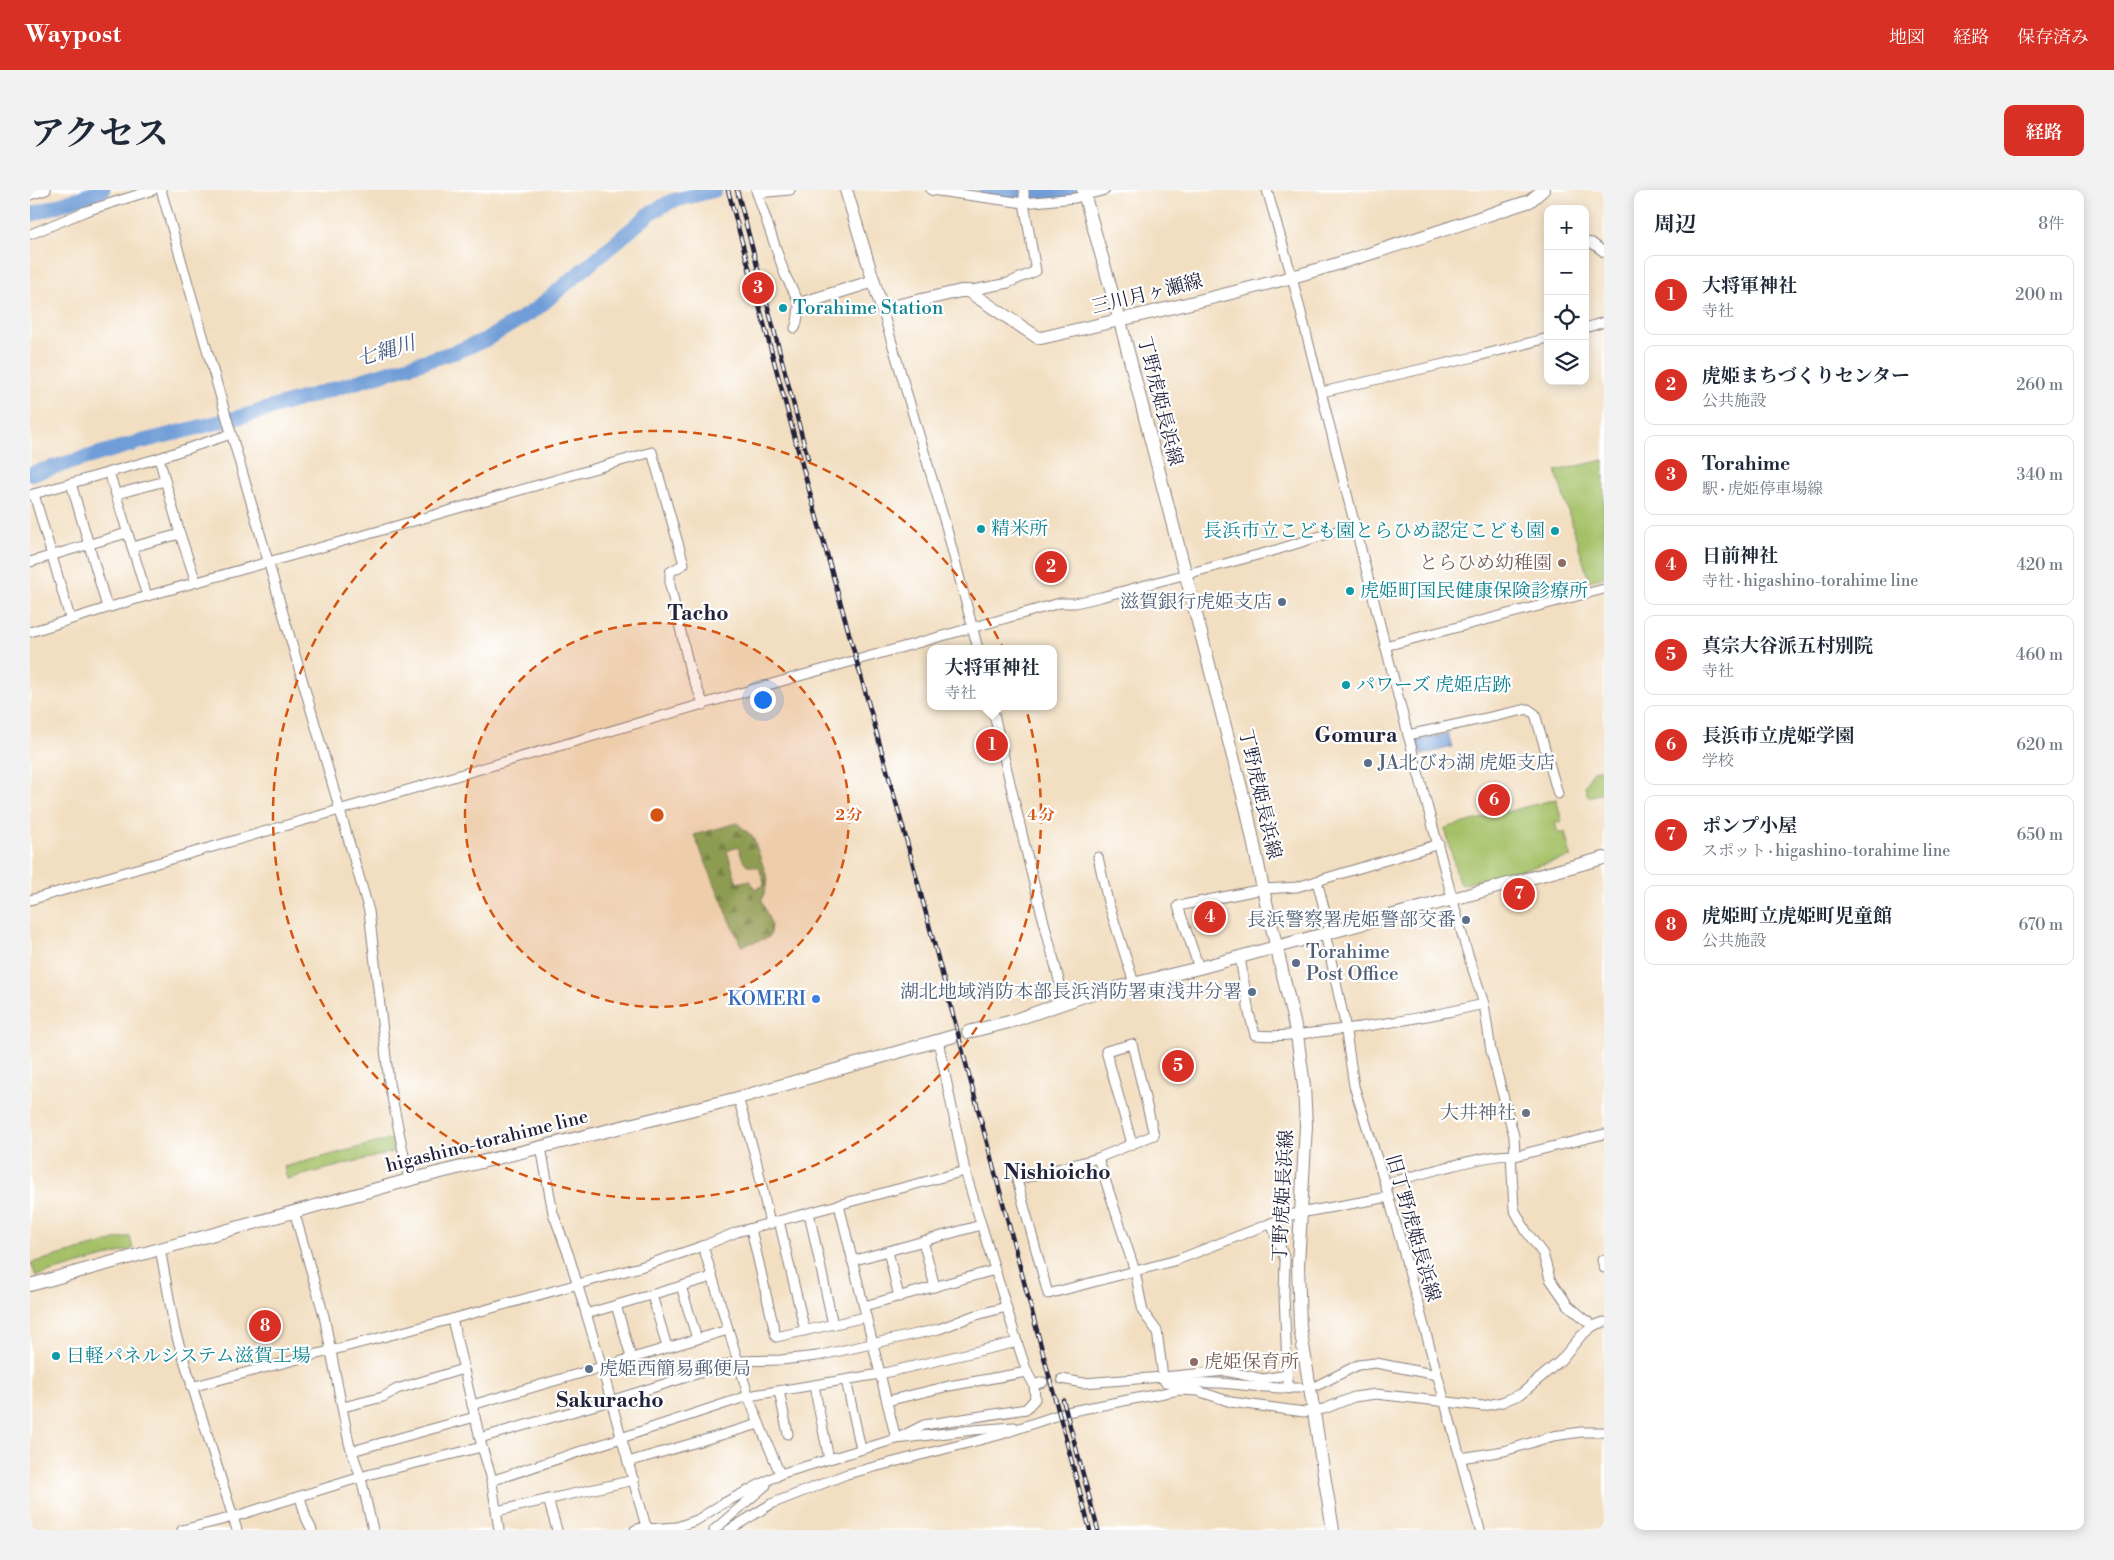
<!DOCTYPE html>
<html lang="ja">
<head>
<meta charset="utf-8">
<style>
  body { margin:0; font-family:"Libre Bodoni","Noto Serif JP",serif; background:#f2f2f3; color:#1f2937 }
  .controls { position:absolute; right:15px; top:15px; display:grid; overflow:hidden; border-radius:10px; box-shadow:0 2px 12px #0003 }
  .controls button { width:45px; height:45px; display:grid; place-items:center; padding:0; border:0; border-bottom:1px solid #e0e1e3; background:#fff; color:#1f2937; font:25px sans-serif }
  .you { position:absolute; left:732px; top:509px; width:18px; height:18px; margin:-12px; border:4px solid #fff; border-radius:50%; background:#1a73e8; box-shadow:0 0 0 8px #1a73e833 }
  .badge { display:grid; place-items:center; width:32px; height:32px; border-radius:50%; background:#d93025; color:#fff; font-size:16px; font-weight:700 }
  .pin { position:absolute; translate:-50% -50%; border:2px solid #fff; box-shadow:0 1px 5px #0006 }
  .popup { position:absolute; left:897px; top:455px; width:130px; height:65px; box-sizing:border-box; display:grid; place-content:center; border-radius:10px; background:#fff; filter:drop-shadow(0 1px 4px #0005); font-size:16px; white-space:nowrap; color:#747a83 }
  .popup b { font-size:19px; color:#1f2937 }
  .popup::after { content:''; position:absolute; left:50%; top:100%; margin-left:-10px; border:10px solid transparent; border-top-color:#fff }
  .list { margin:0; padding:0; list-style:none }
  h2 { display:flex; justify-content:space-between; align-items:center; height:65px; margin:0; padding:0 20px; font-size:21px }
  h2 small { font-size:16px; font-weight:400; color:#747a83 }
  .list li { display:grid; grid-template-columns:32px 1fr auto; gap:15px; align-items:center; box-sizing:border-box; height:80px; margin:0 10px 10px; padding:0 10px; border:1px solid #e0e1e3; border-radius:10px }
  .list b { display:block; font-size:19px; white-space:nowrap }
  .list p { margin:0; font-size:16px; white-space:nowrap; color:#747a83 }
  .list em { font-size:16px; font-style:normal; color:#747a83 }
  .icon { flex:none; width:28px; height:28px; fill:none; stroke:currentColor; stroke-width:2; stroke-linecap:round; stroke-linejoin:round }
  .map { position:relative; flex:none; width:1574px; height:1340px; overflow:hidden; border-radius:10px }
  header { display:flex; align-items:center; gap:30px; box-sizing:border-box; height:70px; padding:0 25px; background:#d93025; color:#fff }
  header strong { font-size:24px }
  nav { display:flex; gap:28px; margin-inline-start:auto; font-size:18px }
  .intro { display:flex; align-items:center; justify-content:space-between; box-sizing:border-box; height:120px; padding:0 30px }
  h1 { margin:0; font-size:35px }
  .button { padding:12px 22px; border-radius:10px; background:#d93025; color:#fff; font-size:18px; font-weight:700 }
  main { display:flex; gap:30px; padding:0 30px }
  aside { flex:1; background:#fff; border-radius:10px; box-shadow:0 2px 12px #0003 }
  .map>svg:first-child { display:block }
</style>
</head>
<body>
<header>
<strong>Waypost</strong>
<nav><a>地図</a><a>経路</a><a>保存済み</a></nav>
</header>
<div class="intro"><h1>アクセス</h1><a class="button">経路</a></div>
<main>
<div class="map">
<svg width="1574" height="1340" viewBox="0 0 1574 1340">
  <defs>
    <pattern id="forest-firs" width="22" height="20" patternUnits="userSpaceOnUse" patternTransform="scale(1.25)"><rect width="22" height="20" fill="#84a75c"/><path d="M5 1l3.5 6h-7zM16 11l3.5 6h-7z" fill="#6c884d"/></pattern>
    <pattern id="water-ripples" width="26" height="14" patternUnits="userSpaceOnUse" patternTransform="scale(1.25)"><rect width="26" height="14" fill="#6f9dd7"/><path d="M2 4q2-2 4 0t4 0M15 11q2-2 4 0t4 0" fill="none" stroke="#5b80b0"/></pattern>
  </defs>
  <rect width="100%" height="100%" fill="#fff"/>
  <filter id="ink" filterUnits="userSpaceOnUse"><feTurbulence type="fractalNoise" baseFrequency=".02" numOctaves="2"/><feDisplacementMap in="SourceGraphic" scale="10" xChannelSelector="R" yChannelSelector="G"/><feConvolveMatrix kernelMatrix="1 2 1 2 8 2 1 2 1" color-interpolation-filters="sRGB"/></filter>
  <filter id="wash" filterUnits="userSpaceOnUse"><feTurbulence type="fractalNoise" baseFrequency=".0096" numOctaves="4" result="noise"/><feDisplacementMap in="SourceGraphic" scale="20" xChannelSelector="R" yChannelSelector="G"/><feGaussianBlur stdDeviation="1.12" result="paint"/><feColorMatrix in="noise" values="0 0 0 0 0 0 0 0 0 0 0 0 0 0 0 0 0 1.4 0 .05"/><feComposite in="paint" operator="in"/></filter>
  <g filter="url(#wash)">
    <rect width="100%" height="100%" fill="#f2dec0"/>
    <g fill="#a5c168" stroke="#647252">
      <path d="M 1574,270 L 1574,387 L 1559,391 L 1526,281 Z"/>
      <path d="M 1574,578 L 1574,609 L 1573,603 L 1558,607 L 1555,596 L 1563,581 Z"/>
      <path d="M 1526,609 L 1532,631 L 1525,633 L 1528,643 L 1535,642 L 1541,667 L 1431,695 L 1429,693 L 1415,638 Z"/>
      <path d="M 361,949 L 363,962 L 257,989 L 254,977 Z"/>
      <path d="M 100,1046 L 103,1059 L 6,1086 L 1,1073 Z"/>
    </g>
    <path fill="url(#forest-firs)" stroke="#53644c" fill-rule="evenodd" d="M 707,633 L 723,647 L 738,690 L 732,711 L 741,734 L 740,746 L 738,748 L 711,756 L 664,645 ZM 708,657 C 714,671 712,677 729,677 L 734,693 L 733,696 L 725,699 L 720,690 L 707,693 L 697,661 Z"/>
    <path fill="url(#water-ripples)" stroke="#486089" d="M 1418,543 L 1422,557 L 1391,565 L 1387,551 Z"/>
    <g fill="none" stroke-linecap="round" stroke-linejoin="round">
      <g stroke="#6f9dd7" stroke-width="15">
        <path d="M 956,0 C 982,4 1013,6 1039,0"/>
        <path d="M 0,25 L 73,0"/>
        <path d="M 0,284 L 106,253 L 221,224 L 425,162 L 457,149 L 505,120 L 622,22 L 642,11 L 685,0"/>
      </g>
    </g>
  </g>
  <g filter="url(#ink)">
    <g fill="none" stroke-linecap="round" stroke-linejoin="round">
      <path stroke="#c8b8a5" stroke-width="9" stroke-dasharray="9 4.5" stroke-linecap="butt" d="M 1013,1192 L 1032,1189"/>
      <g stroke="#8a807e" stroke-width="11">
        <g id="street">
          <path d="M 131,0 L 339,721 L 359,893 L 379,990"/>
          <path d="M 726,0 L 755,85 L 770,114 C 767,122 769,130 765,138"/>
          <path d="M 901,0 L 994,13 L 1045,8 L 1075,0"/>
          <path d="M 1237,0 L 1262,87 L 1378,545 L 1435,755 L 1454,814 L 1461,861 L 1484,946 L 1485,966"/>
          <path d="M 727,3 L 760,0"/>
          <path d="M 0,5 L 16,0"/>
          <path d="M 1,44 L 56,21 L 123,0"/>
          <path d="M 1555,52 L 1562,53 L 1574,62"/>
          <path d="M 938,101 L 978,93 L 1006,81 L 994,13 L 994,0"/>
          <path d="M 852,119 L 916,336 L 948,459"/>
          <path d="M 1555,138 L 1574,132"/>
          <path d="M 1292,202 L 1444,167 L 1518,148"/>
          <path d="M 129,268 L 150,344 L 166,392"/>
          <path d="M 79,282 L 117,406"/>
          <path d="M 41,293 L 77,417"/>
          <path d="M 4,304 L 40,428"/>
          <path d="M 87,304 L 135,291"/>
          <path d="M 0,305 L 129,268 L 201,244"/>
          <path d="M 102,357 L 150,344"/>
          <path d="M 0,372 L 97,343"/>
          <path d="M 0,442 L 103,410 L 342,343 L 622,262 L 654,374 L 640,382 L 640,395 L 660,481 L 674,515"/>
          <path d="M 1355,456 L 1574,399"/>
          <path d="M 962,516 L 1002,686 L 1035,813"/>
          <path d="M 1378,545 L 1498,519 L 1505,524 L 1528,604"/>
          <path d="M 1068,667 L 1078,712 L 1104,793"/>
          <path d="M 1287,691 L 1300,741"/>
          <path d="M 0,710 L 759,489 L 1030,413 L 1045,413 L 1071,407 L 1246,360 L 1326,335"/>
          <path d="M 1295,743 L 1314,829 L 1324,896 L 1355,994 L 1450,1340"/>
          <path d="M 1210,767 L 1219,823 L 1225,845 C 1250,847 1273,844 1298,841 C 1351,835 1403,826 1454,814"/>
          <path d="M 1169,778 L 1148,716 L 1233,699 L 1267,697 L 1409,654"/>
          <path d="M 708,908 L 726,969 L 740,1034"/>
          <path d="M 511,957 L 523,1023 L 539,1066 L 567,1160 L 617,1340"/>
          <path d="M 1068,968 L 1124,945 L 1102,854 L 1076,861 L 1102,954"/>
          <path d="M 1355,994 C 1378,988 1468,960 1485,966 L 1574,944"/>
          <path d="M 809,1015 L 866,1249 L 894,1235 L 996,1219 L 1005,1209 L 1004,1195 L 997,1182 L 987,1152 L 935,981 L 908,850"/>
          <path d="M 264,1021 L 294,1126 L 319,1253 L 331,1288 L 343,1340"/>
          <path d="M 779,1023 L 803,1135"/>
          <path d="M 749,1031 L 775,1141"/>
          <path d="M 1241,1033 L 1255,1070 L 1254,1105 L 1258,1199"/>
          <path d="M 721,1039 L 746,1147 L 836,1127"/>
          <path d="M 893,1051 L 905,1097"/>
          <path d="M 673,1056 L 707,1042 L 935,981"/>
          <path d="M 130,1058 L 145,1141 L 203,1327 L 341,1284 L 452,1257 L 422,1129"/>
          <path d="M 858,1061 L 869,1107"/>
          <path d="M 1572,1070 L 1574,1078"/>
          <path d="M 822,1071 L 951,1035"/>
          <path d="M 651,1096 L 667,1149"/>
          <path d="M 622,1105 L 637,1157"/>
          <path d="M 586,1115 L 601,1167"/>
          <path d="M 834,1116 L 965,1080"/>
          <path d="M 556,1124 L 682,1087"/>
          <path d="M 1563,1136 L 1574,1132"/>
          <path d="M 1257,1185 L 1233,1189 L 1196,1181 L 1133,1187 L 1127,1141 L 1113,1122 L 1105,1081 L 1068,968 L 987,990 L 1018,1104 L 1147,1070 L 1264,1024 L 1359,1007"/>
          <path d="M 1032,1189 L 1053,1193 L 1133,1187 L 1135,1192 C 1153,1194 1171,1192 1189,1193 C 1216,1195 1242,1199 1270,1198"/>
          <path d="M 816,1190 L 831,1259"/>
          <path d="M 1004,1195 L 1013,1192"/>
          <path d="M 1288,1195 L 1328,1175 L 1346,1173 L 1407,1185"/>
          <path d="M 784,1196 L 799,1269"/>
          <path d="M 161,1197 L 422,1129 L 610,1077 L 673,1056 L 720,1211 L 750,1284 L 690,1315 L 667,1330 L 647,1337 L 617,1339"/>
          <path d="M 749,1201 L 758,1244"/>
          <path d="M 857,1211 L 919,1196 L 997,1182"/>
          <path d="M 442,1215 L 698,1140"/>
          <path d="M 313,1217 L 353,1207 L 367,1199 L 433,1179"/>
          <path d="M 450,1248 L 580,1211 L 708,1171 L 751,1170 L 787,1166 L 909,1139 L 943,1126 L 976,1117"/>
          <path d="M 452,1257 L 461,1286 L 469,1340"/>
          <path d="M 322,1261 L 445,1227"/>
          <path d="M 1431,1268 L 1474,1261 L 1523,1246 L 1551,1242 L 1574,1242"/>
          <path d="M 598,1272 L 729,1234"/>
          <path d="M 746,1287 L 750,1284 L 866,1249 L 943,1240 L 984,1237"/>
          <path d="M 461,1291 L 718,1206 L 850,1184 L 987,1152"/>
          <path d="M 270,1307 L 276,1328 L 282,1340"/>
          <path d="M 518,1309 L 527,1340"/>
          <path d="M 467,1321 L 604,1290"/>
          <path d="M 152,1340 L 203,1327 L 207,1340"/>
          <path d="M 605,1340 L 617,1336"/>
          <path d="M 684,1340 L 736,1295"/>
          <path d="M 699,1340 L 741,1314 L 817,1284 L 969,1245 L 1037,1222 L 1149,1200 L 1168,1201 L 1201,1212 L 1274,1222 L 1294,1219 L 1324,1207 L 1346,1204 L 1453,1216 L 1472,1212 L 1491,1204 L 1530,1171 L 1551,1146 L 1563,1136 L 1538,1115 L 1520,1089 L 1513,1064 L 1496,1041 L 1484,1019 L 1481,965"/>
        </g>
      </g>
      <g stroke="#8a807e" stroke-width="14">
        <g id="secondary">
          <path d="M 816,0 L 852,119 L 931,101 L 938,101 L 1007,147 L 1011,148 C 1095,129 1179,110 1262,87 C 1342,65 1421,37 1500,11 L 1513,0"/>
          <path d="M 1053,0 L 1090,131 L 1217,621 L 1233,699 L 1267,845 L 1274,896 L 1276,936 L 1268,1074 L 1270,1137 L 1303,1340"/>
          <path d="M 770,114 L 844,91"/>
          <path d="M 938,842 L 979,832 L 1057,805 L 1169,778 L 1574,668"/>
          <path d="M 0,1095 L 379,990 L 708,908 L 924,846"/>
        </g>
      </g>
      <use href="#street" stroke="#fff" stroke-width="9"/>
      <use href="#secondary" stroke="#fff" stroke-width="12"/>
      <g stroke="#22223b" stroke-width="4.5">
        <g id="rail">
          <path d="M 698,0 L 768,260 L 877,652 L 1060,1340"/>
          <path d="M 707,0 L 778,269"/>
          <path d="M 1033,1210 L 1068,1340"/>
        </g>
      </g>
      <use href="#rail" stroke="#fff" stroke-width="2.5" stroke-dasharray="8" stroke-linecap="butt"/>
    </g>
  </g>
  <circle cx="627" cy="625" r="192" fill="#d45411" fill-opacity=".12"/>
  <g fill="none" stroke="#d45411" stroke-width="2.5" stroke-dasharray="9 6">
    <circle cx="627" cy="625" r="192"/>
    <circle cx="627" cy="625" r="384"/>
  </g>
  <g fill="#0f9aa8" stroke="#fff" stroke-width="2">
    <circle cx="753" cy="118" r="5"/>
    <circle cx="951" cy="339" r="5"/>
    <circle cx="1525" cy="341" r="5"/>
    <circle cx="1320" cy="401" r="5"/>
    <circle cx="1316" cy="495" r="5"/>
    <circle cx="26" cy="1166" r="5"/>
  </g>
  <g fill="#8d6e63" stroke="#fff" stroke-width="2">
    <circle cx="1532" cy="373" r="5"/>
    <circle cx="1164" cy="1172" r="5"/>
  </g>
  <g fill="#5c6f8a" stroke="#fff" stroke-width="2">
    <circle cx="1252" cy="412" r="5"/>
    <circle cx="1338" cy="573" r="5"/>
    <circle cx="1436" cy="730" r="5"/>
    <circle cx="1266" cy="773" r="5"/>
    <circle cx="1222" cy="802" r="5"/>
    <circle cx="559" cy="1179" r="5"/>
  </g>
  <circle fill="#3f7fe0" stroke="#fff" stroke-width="2" cx="786" cy="809" r="5"/>
  <circle fill="#6b7280" stroke="#fff" stroke-width="2" cx="1496" cy="923" r="5"/>
  <g text-anchor="middle" dominant-baseline="central" stroke-width="4.5" stroke-linejoin="round" paint-order="stroke">
    <g font-size="19" fill="#22223b" stroke="#fff">
      <text transform="translate(1117 104) rotate(-14)">三川月ヶ瀬線</text>
      <text transform="translate(1130 211) rotate(76)">丁野虎姫長浜線</text>
      <text transform="translate(1230 604) rotate(77)">丁野虎姫長浜線</text>
      <text transform="translate(457 951) rotate(-14)">higashino-torahime line</text>
      <text transform="translate(1253 1006) rotate(-87)">丁野虎姫長浜線</text>
      <text transform="translate(1383 1038) rotate(74)">旧丁野虎姫長浜線</text>
    </g>
    <g font-size="19" fill="#0d838f" stroke="#fff" text-anchor="start">
      <text x="763" y="118">Torahime Station</text>
      <text x="961" y="339">精米所</text>
      <text x="1515" y="341" text-anchor="end">長浜市立こども園とらひめ認定こども園</text>
      <text x="1330" y="401">虎姫町国民健康保険診療所</text>
      <text x="1326" y="495">パワーズ 虎姫店跡</text>
      <text x="36" y="1166">日軽パネルシステム滋賀工場</text>
    </g>
    <g font-size="19" fill="#785e54" stroke="#fff" text-anchor="end">
      <text x="1522" y="373">とらひめ幼稚園</text>
      <text x="1174" y="1172" text-anchor="start">虎姫保育所</text>
    </g>
    <g font-size="19" fill="#4e5e75" stroke="#fff" text-anchor="end">
      <text x="1242" y="412">滋賀銀行虎姫支店</text>
      <text x="1348" y="573" text-anchor="start">JA北びわ湖 虎姫支店</text>
      <text x="1426" y="730">長浜警察署虎姫警部交番</text>
      <text x="1276" y="762" text-anchor="start">Torahime<tspan x="1276" dy="22">Post Office</tspan></text>
      <text x="1212" y="802">湖北地域消防本部長浜消防署東浅井分署</text>
      <text x="569" y="1179" text-anchor="start">虎姫西簡易郵便局</text>
    </g>
    <g font-size="19" fill="#366cbe" stroke="#fff" text-anchor="end">
      <text x="776" y="809">KOMERI</text>
    </g>
    <g font-size="19" fill="#5b616d" stroke="#fff" text-anchor="end">
      <text x="1486" y="923">大井神社</text>
    </g>
    <g font-size="20" font-style="italic" fill="#455981" stroke="#fff">
      <text transform="translate(356 162) rotate(-17)">七縄川</text>
    </g>
    <g font-size="21" font-weight="bold" fill="#22223b" stroke="#fff">
      <text x="668" y="424">Tacho</text>
      <text x="1326" y="546">Gomura</text>
      <text x="1027" y="983">Nishioicho</text>
      <text x="580" y="1211">Sakuracho</text>
    </g>
  </g>
  <circle cx="627" cy="625" r="8" fill="#d45411" stroke="#fff" stroke-width="2.5"/>
  <g font-size="15" text-anchor="middle" font-weight="bold" fill="#d45411" stroke="#fff" stroke-width="4.5" stroke-linejoin="round" paint-order="stroke">
    <text x="819" y="630">2 分</text>
    <text x="1011" y="630">4 分</text>
  </g>
</svg>
<div class="controls">
<button>+</button>
<button>−</button>
<button><svg class="icon" aria-label="locate" viewBox="0 0 24 24"><circle cx="12" cy="12" r="6"/><path d="M12 2v4M12 18v4M2 12h4M18 12h4"/></svg></button>
<button><svg class="icon" aria-label="layers" viewBox="0 0 24 24"><path d="M12 4l9 5-9 5-9-5zM3 14l9 5 9-5"/></svg></button>
</div>
<div class="you"></div>
<div class="pin badge" style="left:962px;top:555px">1</div>
<div class="popup"><b>大将軍神社</b>寺社</div>
<div class="pin badge" style="left:1021px;top:377px">2</div>
<div class="pin badge" style="left:728px;top:98px">3</div>
<div class="pin badge" style="left:1180px;top:727px">4</div>
<div class="pin badge" style="left:1148px;top:876px">5</div>
<div class="pin badge" style="left:1464px;top:610px">6</div>
<div class="pin badge" style="left:1489px;top:704px">7</div>
<div class="pin badge" style="left:235px;top:1136px">8</div>
</div>
<aside>
<h2>周辺<small>8件</small></h2>
<ul class="list">
<li><span class="badge">1</span><div><b>大将軍神社</b><p>寺社</p></div><em>200 m</em></li>
<li><span class="badge">2</span><div><b>虎姫まちづくりセンター</b><p>公共施設</p></div><em>260 m</em></li>
<li><span class="badge">3</span><div><b>Torahime</b><p>駅 · 虎姫停車場線</p></div><em>340 m</em></li>
<li><span class="badge">4</span><div><b>日前神社</b><p>寺社 · higashino-torahime line</p></div><em>420 m</em></li>
<li><span class="badge">5</span><div><b>真宗大谷派五村別院</b><p>寺社</p></div><em>460 m</em></li>
<li><span class="badge">6</span><div><b>長浜市立虎姫学園</b><p>学校</p></div><em>620 m</em></li>
<li><span class="badge">7</span><div><b>ポンプ小屋</b><p>スポット · higashino-torahime line</p></div><em>650 m</em></li>
<li><span class="badge">8</span><div><b>虎姫町立虎姫町児童館</b><p>公共施設</p></div><em>670 m</em></li>
</ul>
</aside>
</main>
</body>
</html>
